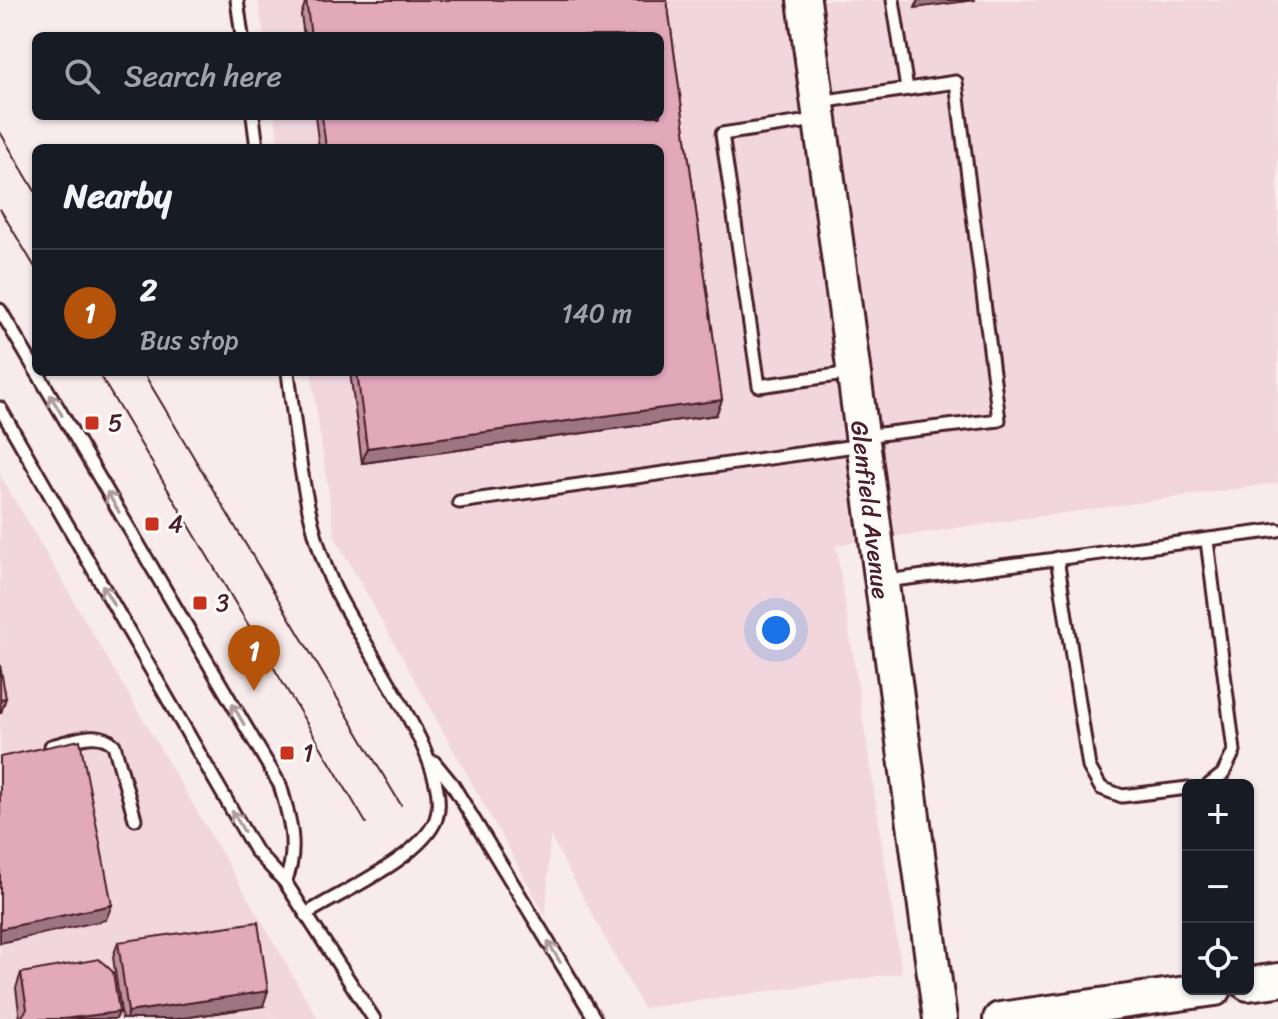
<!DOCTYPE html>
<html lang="en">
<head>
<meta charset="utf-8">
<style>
  body { margin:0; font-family:Sriracha,sans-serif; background:#242831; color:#f1f3f6 }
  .controls { position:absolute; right:24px; bottom:24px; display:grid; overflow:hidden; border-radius:12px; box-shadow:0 2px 6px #0004 }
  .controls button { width:72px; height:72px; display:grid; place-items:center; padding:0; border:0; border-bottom:2px solid #363941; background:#171b24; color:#f1f3f6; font:40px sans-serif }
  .you { position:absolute; left:776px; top:630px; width:28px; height:28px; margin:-20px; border:6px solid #fff; border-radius:50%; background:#1a73e8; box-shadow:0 0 0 12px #1a73e833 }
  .badge { display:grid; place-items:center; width:52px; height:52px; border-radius:50%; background:#b45309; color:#fff; font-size:26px; font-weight:700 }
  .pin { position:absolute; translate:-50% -66px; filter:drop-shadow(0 2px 4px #0008) }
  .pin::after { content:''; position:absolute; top:42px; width:28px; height:24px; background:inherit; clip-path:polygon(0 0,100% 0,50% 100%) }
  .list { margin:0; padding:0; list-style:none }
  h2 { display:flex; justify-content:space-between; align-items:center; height:104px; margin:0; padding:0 32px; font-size:34px }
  h2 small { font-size:26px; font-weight:400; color:#9ea1a6 }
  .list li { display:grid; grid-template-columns:52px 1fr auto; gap:24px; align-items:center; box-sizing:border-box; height:128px; padding:0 32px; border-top:2px solid #363941 }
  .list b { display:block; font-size:30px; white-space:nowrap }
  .list p { margin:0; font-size:26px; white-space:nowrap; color:#9ea1a6 }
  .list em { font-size:26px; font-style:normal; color:#9ea1a6 }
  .icon { flex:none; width:44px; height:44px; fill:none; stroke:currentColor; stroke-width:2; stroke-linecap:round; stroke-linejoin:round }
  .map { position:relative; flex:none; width:1278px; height:1019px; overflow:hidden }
  .search { position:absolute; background:#171b24; box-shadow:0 2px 6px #0004; left:32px; top:32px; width:632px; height:88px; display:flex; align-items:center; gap:20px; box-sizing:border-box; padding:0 28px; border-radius:12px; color:#9ea1a6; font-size:30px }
  .panel { position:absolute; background:#171b24; box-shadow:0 2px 6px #0004; left:32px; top:144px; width:632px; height:232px; border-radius:12px }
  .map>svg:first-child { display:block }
</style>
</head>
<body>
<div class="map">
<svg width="1278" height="1019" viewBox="0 0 1278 1019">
  <rect width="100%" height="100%" fill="#f8ebeb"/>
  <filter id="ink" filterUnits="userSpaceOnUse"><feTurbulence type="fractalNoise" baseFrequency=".0125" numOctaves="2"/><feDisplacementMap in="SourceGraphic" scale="16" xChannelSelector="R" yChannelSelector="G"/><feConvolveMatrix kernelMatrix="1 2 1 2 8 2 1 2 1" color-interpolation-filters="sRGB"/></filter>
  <g filter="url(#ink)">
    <g fill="#f1d7dd">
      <path d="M 258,0 L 1278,0 L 1278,483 L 836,545 L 902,973 L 643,1008 L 550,836 L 546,916 L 335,537 L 311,372 L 660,372 L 660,148 L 279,148 L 275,116 L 660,116 L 660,36 L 264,36 Z"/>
      <path d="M 0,475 L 263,924 L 318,1019 L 0,1019 Z"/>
    </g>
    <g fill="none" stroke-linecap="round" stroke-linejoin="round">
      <g stroke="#4a1f2b" stroke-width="17">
        <g id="lane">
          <path d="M 237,0 L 242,36"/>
          <path d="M 893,0 L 907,89"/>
          <path d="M 819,102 L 956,82 L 999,420 L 863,436"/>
          <path d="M 253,116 L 257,148"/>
          <path d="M 816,120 L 722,134 L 759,386 L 852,373"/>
          <path d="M 0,310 L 36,371"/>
          <path d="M 37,372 L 280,785 C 290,818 299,850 285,882"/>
          <path d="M 288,372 C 297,443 304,519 333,585 C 357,640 455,765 436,819 C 422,857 341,892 306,914"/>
          <path d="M 0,408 L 255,850 L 285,882 L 374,1019"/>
          <path d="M 459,502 L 862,445"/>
          <path d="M 1207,541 L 1234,751 L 1223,774 L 1209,785"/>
          <path d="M 1057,558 L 1089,767 L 1101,788 L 1122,796 L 1188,788"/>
          <path d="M 886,581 L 1278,530"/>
          <path d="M 51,746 C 71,742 98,728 114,745 L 135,819"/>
          <path d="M 434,762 L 452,784 L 595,1019"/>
        </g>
      </g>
      <g stroke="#4a1f2b" stroke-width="38">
        <g id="secondary">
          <path d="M 804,0 L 940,1019"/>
          <path d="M 1248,984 L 1278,980"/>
          <path d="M 1000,1019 L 1215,989"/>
        </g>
      </g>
      <use href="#lane" stroke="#fdfcf7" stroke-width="11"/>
      <use href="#secondary" stroke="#fdfcf7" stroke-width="32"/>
      <g stroke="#4a1f2b" stroke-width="2">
        <path d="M 0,132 L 36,193"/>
        <path d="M 0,209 L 36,269"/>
        <path d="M 98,372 L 366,823"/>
        <path d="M 143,372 L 401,805"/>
      </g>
    </g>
    <g fill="#c291a1" stroke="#4a1f2b" stroke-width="2">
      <path d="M 306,0 L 667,0 L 722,400 L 716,415 L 362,463 L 350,372 L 660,372 L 660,148 L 319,148 L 315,116 L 660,116 L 660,36 L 304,36 L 301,15 Z"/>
      <path d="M 118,942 L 263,1006 L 176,1019 L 122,1019 L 113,957 Z"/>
      <path d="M 21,973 L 119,1012 L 116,1019 L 20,1019 L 16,988 Z"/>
    </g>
    <g fill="#9e7683" stroke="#4a1f2b" stroke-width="2">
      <path d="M 918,0 L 975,0 L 915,8 Z"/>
      <path d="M 722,400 L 716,415 L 362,463 L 367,448 Z"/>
      <path d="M 6,698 L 1,713 L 0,713 L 0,699 Z"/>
      <path d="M 112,905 L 106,920 L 0,943 L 0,929 Z"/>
      <path d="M 268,991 L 263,1006 L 176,1019 L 126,1019 L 128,1012 Z"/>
      <path d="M 119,1012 L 116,1019 L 63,1019 Z"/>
    </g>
    <g fill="#e2a9bb" stroke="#4a1f2b" stroke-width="2">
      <path d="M 306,0 L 667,0 L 722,400 L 367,448 L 357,372 L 660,372 L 660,148 L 326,148 L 322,116 L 660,116 L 660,36 L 311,36 Z"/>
      <path d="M 0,665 L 6,698 L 0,699 Z"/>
      <path d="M 80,740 L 112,905 L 0,929 L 0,757 Z"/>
      <path d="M 258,922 L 268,991 L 128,1012 L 118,942 Z"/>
      <path d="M 99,959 L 113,972 L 119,1012 L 63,1019 L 20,1019 L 27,1009 L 21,973 Z"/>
    </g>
    <defs><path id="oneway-shaft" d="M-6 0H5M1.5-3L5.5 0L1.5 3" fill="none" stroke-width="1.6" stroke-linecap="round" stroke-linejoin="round" transform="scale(2)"/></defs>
    <g stroke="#ac999b">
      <use href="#oneway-shaft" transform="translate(56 405) rotate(-120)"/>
      <use href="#oneway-shaft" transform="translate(113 502) rotate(-120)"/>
      <use href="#oneway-shaft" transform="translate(108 595) rotate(-120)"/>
      <use href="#oneway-shaft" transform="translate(238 714) rotate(-120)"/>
      <use href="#oneway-shaft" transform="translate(238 821) rotate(-120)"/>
      <use href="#oneway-shaft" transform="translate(554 952) rotate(-121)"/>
    </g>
  </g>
  <g fill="#c8321e" stroke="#fdfcf7" stroke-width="3">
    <rect x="84" y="415" width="16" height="16" rx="4"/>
    <rect x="144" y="516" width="16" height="16" rx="4"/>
    <rect x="192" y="595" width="16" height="16" rx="4"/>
    <rect x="279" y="745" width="16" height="16" rx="4"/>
  </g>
  <g text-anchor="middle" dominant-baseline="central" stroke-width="6" stroke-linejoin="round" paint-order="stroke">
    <g font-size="24" fill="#4a1f2b" stroke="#fdfcf7" text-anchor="start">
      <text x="108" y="423">5</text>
      <text x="168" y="524">4</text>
      <text x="216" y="603">3</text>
      <text x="303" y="753">1</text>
    </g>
    <g font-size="24" fill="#4a1f2b" stroke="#fdfcf7">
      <text transform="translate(870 510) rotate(83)">Glenfield Avenue</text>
    </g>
  </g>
</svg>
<div class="controls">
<button>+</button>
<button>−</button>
<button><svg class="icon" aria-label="locate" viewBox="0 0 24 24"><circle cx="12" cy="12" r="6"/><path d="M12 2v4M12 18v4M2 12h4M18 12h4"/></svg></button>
</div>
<div class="you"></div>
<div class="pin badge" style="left:254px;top:691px">1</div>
<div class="search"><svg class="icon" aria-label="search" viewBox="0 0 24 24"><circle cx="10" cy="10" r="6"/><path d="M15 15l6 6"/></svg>Search here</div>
<section class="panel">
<h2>Nearby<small></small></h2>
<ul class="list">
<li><span class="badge">1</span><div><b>2</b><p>Bus stop</p></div><em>140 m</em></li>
</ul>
</section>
</div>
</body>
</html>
